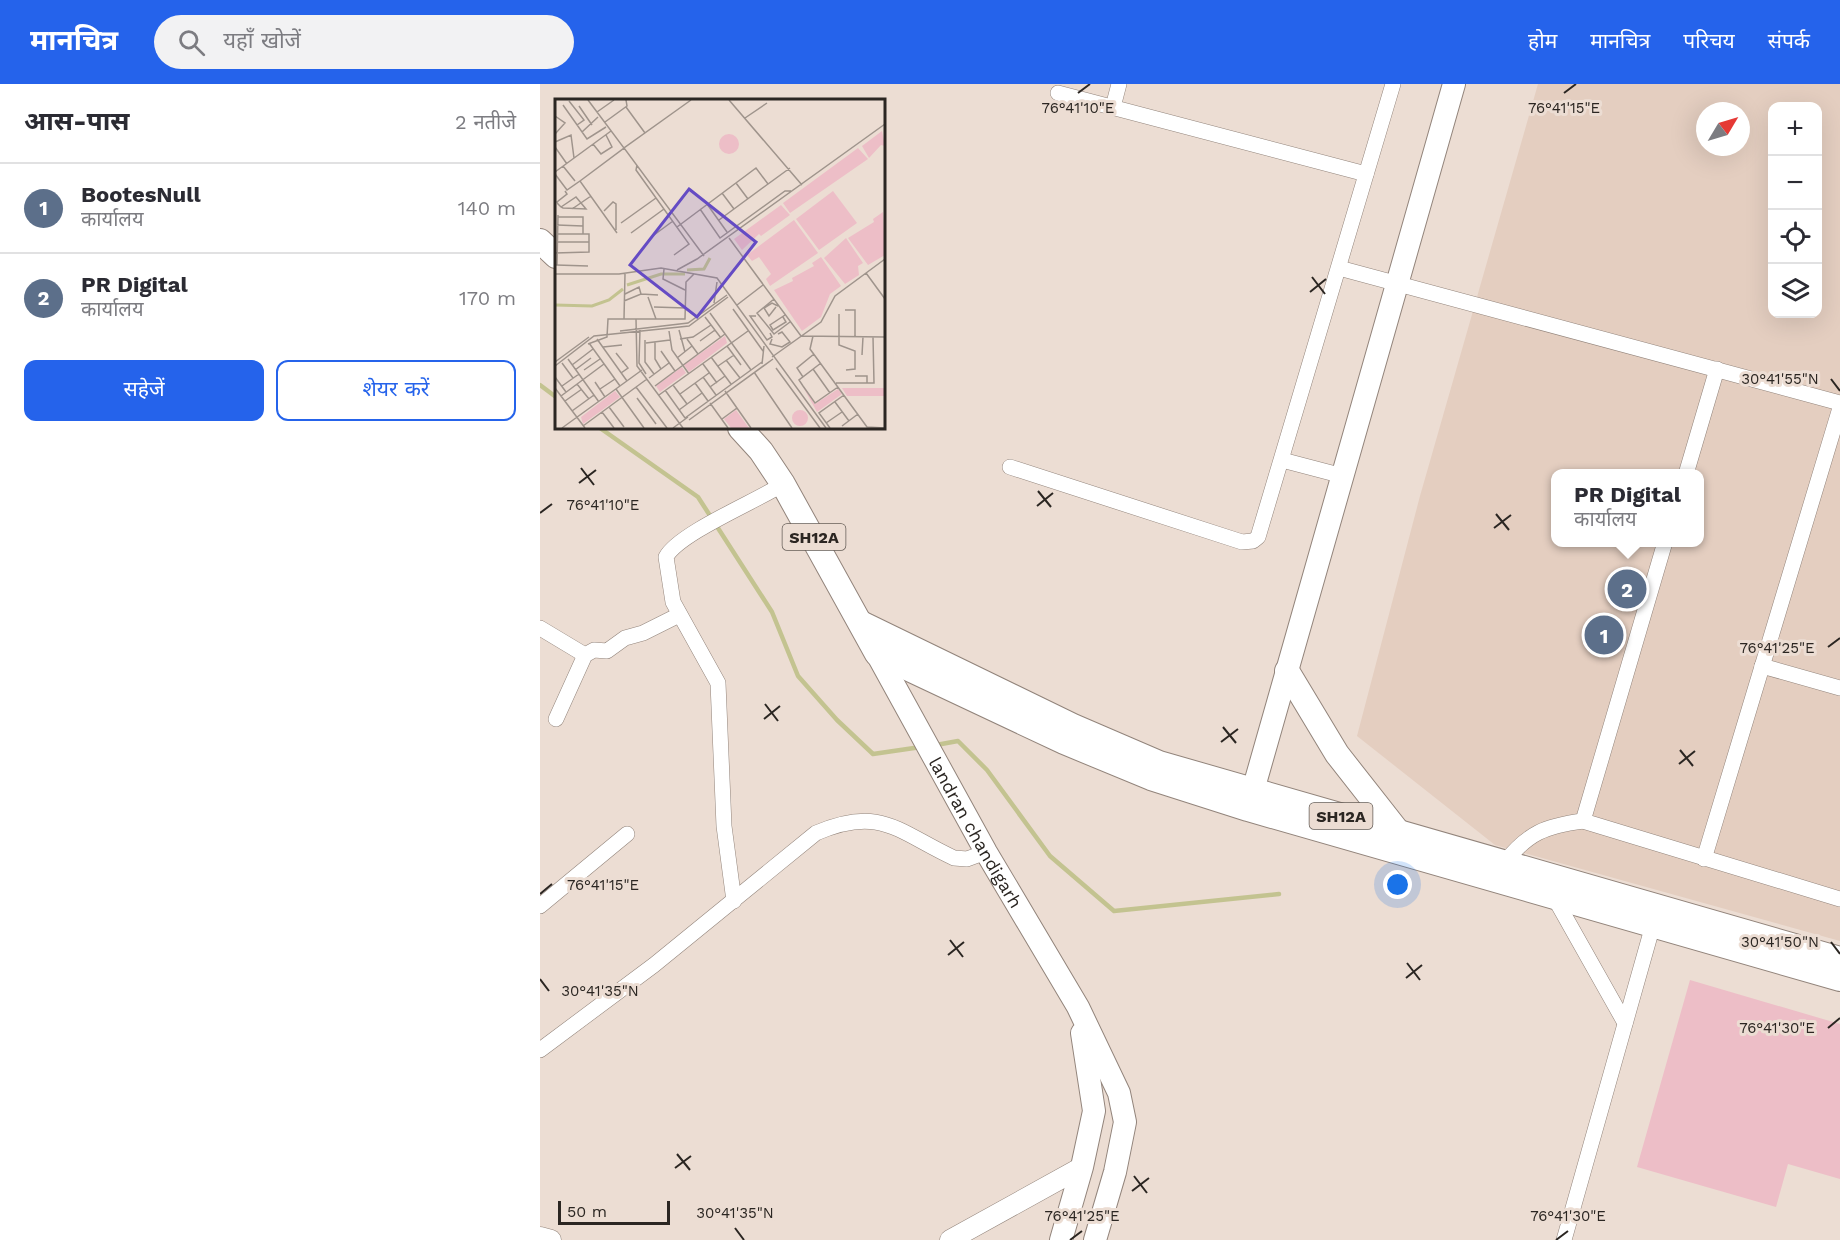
<!DOCTYPE html>
<html lang="hi">
<head>
<meta charset="utf-8">
<style>
  body { margin:0; font-family:"Work Sans","Noto Sans Devanagari",sans-serif; background:#f2f2f3; color:#2b2b33 }
  .controls { position:absolute; right:18px; top:18px; display:grid; overflow:hidden; border-radius:12px; box-shadow:0 6px 24px #0002 }
  .controls button { width:54px; height:54px; display:grid; place-items:center; padding:0; border:0; border-bottom:2px solid #e1e1e2; background:#fff; color:#2b2b33; font:30px sans-serif }
  .compass { position:absolute; left:1156px; top:18px; width:54px; height:54px; border-radius:50%; background:#fff; box-shadow:0 6px 24px #0002; rotate:52deg }
  .scale { position:absolute; left:18px; bottom:15px; width:112px; box-sizing:border-box; padding-left:6px; border:3px solid #2b2622; border-top:0; font-size:16px; line-height:21px; white-space:nowrap; color:#2b2622; -webkit-text-stroke:4px #ecddd3; paint-order:stroke }
  .you { position:absolute; left:858px; top:801px; width:21px; height:21px; margin:-15px; border:4px solid #fff; border-radius:50%; background:#1a73e8; box-shadow:0 0 0 9px #1a73e833 }
  .badge { display:grid; place-items:center; width:39px; height:39px; border-radius:50%; background:#2563eb; color:#fff; font-size:20px; font-weight:700 }
  .pin { position:absolute; translate:-50% -50%; border:3px solid #fff; box-shadow:0 2px 6px #0006 }
  .popup { position:absolute; left:1011px; top:385px; width:153px; height:78px; box-sizing:border-box; display:grid; place-content:center; border-radius:12px; background:#fff; filter:drop-shadow(0 2px 4px #0005); font-size:20px; white-space:nowrap; color:#7c7c81 }
  .popup b { font-size:22px; color:#2b2b33 }
  .popup::after { content:''; position:absolute; left:50%; top:100%; margin-left:-12px; border:12px solid transparent; border-top-color:#fff }
  .list { margin:0; padding:0; list-style:none }
  h2 { display:flex; justify-content:space-between; align-items:center; height:78px; margin:0; padding:0 24px; font-size:26px }
  h2 small { font-size:20px; font-weight:400; color:#7c7c81 }
  .list li { display:grid; grid-template-columns:39px 1fr auto; gap:18px; align-items:center; box-sizing:border-box; height:90px; padding:0 24px; border-top:2px solid #e1e1e2 }
  .list b { display:block; font-size:22px; white-space:nowrap }
  .list p { margin:0; font-size:20px; white-space:nowrap; color:#7c7c81 }
  .list em { font-size:20px; font-style:normal; color:#7c7c81 }
  .actions { display:flex; gap:12px; padding:18px 24px }
  .actions a { flex:1; padding:14px 0; border:2px solid #2563eb; border-radius:12px; text-align:center; font-size:21px; color:#2563eb }
  .actions .main { background:#2563eb; color:#fff }
  .icon { flex:none; width:33px; height:33px; fill:none; stroke:currentColor; stroke-width:2; stroke-linecap:round; stroke-linejoin:round }
  .map { position:relative; flex:none; width:1300px; height:1156px; overflow:hidden }
  header { display:flex; align-items:center; gap:36px; box-sizing:border-box; height:84px; padding:0 30px; background:#2563eb; color:#fff }
  header strong { font-size:28px }
  nav { display:flex; gap:33px; margin-inline-start:auto; font-size:21px }
  .search { width:420px; height:54px; background:#f2f2f3; display:flex; align-items:center; gap:15px; box-sizing:border-box; padding:0 21px; border-radius:33px; color:#7c7c81; font-size:22px }
  main { display:flex }
  aside { flex:1; background:#fff }
  .map>svg:first-child { display:block }
</style>
</head>
<body>
<header>
<strong>मानचित्र</strong>
<div class="search"><svg class="icon" aria-label="search" viewBox="0 0 24 24"><circle cx="10" cy="10" r="6"/><path d="M15 15l6 6"/></svg>यहाँ खोजें</div>
<nav><a>होम</a><a>मानचित्र</a><a>परिचय</a><a>संपर्क</a></nav>
</header>
<main>
<aside>
<h2>आस-पास<small>2 नतीजे</small></h2>
<ul class="list">
<li><span class="badge" style="background:#5c6f8a">1</span><div><b>BootesNull</b><p>कार्यालय</p></div><em>140 m</em></li>
<li><span class="badge" style="background:#5c6f8a">2</span><div><b>PR Digital</b><p>कार्यालय</p></div><em>170 m</em></li>
</ul>
<div class="actions"><a class="main">सहेजें</a><a>शेयर करें</a></div>
</aside>
<div class="map">
<svg width="1300" height="1156" viewBox="0 0 1300 1156">
  <rect width="100%" height="100%" fill="#ecddd3"/>
  <path fill="#e4cec0" fill-rule="evenodd" d="M 998,0 L 1300,0 L 1300,857 L 955,761 L 817,652 L 880,412 ZM 1232,22 L 1278,22 L 1278,230 L 1232,230 ZM 1165,27 L 1201,27 L 1201,63 L 1165,63 ZM 1015,390 L 1159,390 L 1159,458 L 1015,458 Z"/>
  <path fill="#edbec7" d="M 1150,896 L 1300,940 L 1300,1095 L 1248,1080 L 1236,1123 L 1097,1083 Z"/>
  <g fill="none" stroke-linecap="round" stroke-linejoin="round">
    <g stroke="#c3c390" stroke-width="4.5">
      <path d="M 0,301 L 16,313"/>
      <path d="M 60,344 L 158,413 L 232,528 L 258,592 L 297,636 L 333,670 L 381,663"/>
      <path d="M 396,661 L 418,657 L 447,686 L 510,772 L 574,827 L 739,810"/>
    </g>
    <g stroke="#92847b" stroke-width="16">
      <g id="minor">
        <path d="M 518,9 L 826,90"/>
        <path d="M 573,23 L 579,0"/>
        <path d="M 799,184 L 1300,319"/>
        <path d="M 742,376 L 803,392"/>
        <path d="M 470,383 L 702,458 L 713,457 L 718,453 L 853,0"/>
        <path d="M 1146,390 L 1177,285"/>
        <path d="M 1125,458 L 1043,737 L 1300,815"/>
        <path d="M 0,544 L 45,571"/>
        <path d="M 1222,582 L 1300,604"/>
        <path d="M 16,635 L 45,571 L 54,566 L 67,567 L 85,554 L 103,549 L 139,531"/>
        <path d="M 1164,775 L 1300,324"/>
        <path d="M 964,779 C 988,749 1005,742 1043,737"/>
        <path d="M 1014,813 L 1085,939"/>
        <path d="M 194,817 L 184,742 L 178,599 L 133,518 L 126,473 C 139,449 217,417 243,400"/>
        <path d="M 0,822 L 87,750"/>
        <path d="M 0,966 L 114,881 L 276,749 C 341,721 358,748 414,774 L 427,775 L 446,768"/>
        <path d="M 1024,1156 L 1113,841"/>
      </g>
    </g>
    <g stroke="#92847b" stroke-width="21">
      <g id="tertiary">
        <path d="M 0,1153 L 11,1156"/>
        <path d="M 410,1156 L 542,1083"/>
      </g>
    </g>
    <g stroke="#92847b" stroke-width="24">
      <g id="secondary">
        <path id="s1" d="M 337,570 L 446,768 L 538,923 L 579,1009 L 585,1038 L 575,1088 L 555,1156"/>
        <path d="M 708,724 L 914,0"/>
        <path d="M 521,1156 L 542,1083 L 554,1027 L 542,949"/>
      </g>
    </g>
    <g stroke="#92847b" stroke-width="26">
      <g id="primary">
        <path d="M 0,157 L 16,172"/>
        <path d="M 200,344 L 221,367 L 243,400 L 337,570 L 524,658 L 611,694 L 708,725 L 1300,895"/>
        <path d="M 321,539 L 533,642 L 619,679 L 1300,875"/>
        <path d="M 747,587 L 797,670 L 859,749"/>
      </g>
    </g>
    <use href="#minor" stroke="#fff" stroke-width="15"/>
    <use href="#tertiary" stroke="#fff" stroke-width="20"/>
    <use href="#secondary" stroke="#fff" stroke-width="22"/>
    <use href="#primary" stroke="#fff" stroke-width="24"/>
  </g>
  <path fill="none" stroke="#2b2622" stroke-width="2" d="M 538,9 L 550,0M 1024,9 L 1036,0M 772,193 L 785,210M 770,208 L 786,195M 1291,295 L 1300,307M 41,384 L 54,401M 39,399 L 56,386M 498,407 L 511,423M 497,422 L 513,409M 0,429 L 12,420M 956,430 L 969,446M 954,444 L 971,431M 1288,563 L 1300,554M 225,620 L 238,637M 224,635 L 240,622M 683,643 L 696,659M 681,658 L 698,645M 1140,666 L 1153,682M 1139,680 L 1155,667M 0,810 L 12,800M 410,856 L 423,873M 1291,858 L 1300,870M 408,871 L 424,858M 867,879 L 880,896M 866,894 L 882,881M 0,895 L 9,907M 1288,944 L 1300,934M 137,1070 L 150,1086M 135,1084 L 151,1072M 594,1092 L 607,1109M 592,1107 L 609,1094M 195,1144 L 204,1156M 530,1156 L 542,1147M 1016,1156 L 1028,1147"/>
  <g text-anchor="middle" dominant-baseline="central" stroke-width="6" stroke-linejoin="round" paint-order="stroke">
    <g fill="#ecddd3" stroke="#655d57" stroke-width="1.5">
      <rect x="242.5" y="440" width="63" height="26" rx="4.5"/>
      <rect x="769.5" y="719" width="63" height="26" rx="4.5"/>
    </g>
    <g font-size="16" font-weight="bold" fill="#2b2622">
      <text x="274" y="453">SH12A</text>
      <text x="801" y="732">SH12A</text>
    </g>
    <g font-size="18" fill="#2b2622" stroke="#ecddd3">
      <text stroke="none"><textPath href="#s1" startOffset="204">landran chandigarh</textPath></text>
    </g>
  </g>
  <g transform="translate(15 15)">
    <rect width="330" height="330" fill="#ecddd3"/>
    <path d="M 327,32 L 330,47 L 326,46 L 314,59 L 307,47 ZM164 45a10 10 0 1 1 20 0a10 10 0 1 1-20 0ZM 303,49 L 313,60 L 235,114 L 228,104 ZM 278,92 L 302,124 L 264,151 L 241,120 ZM 226,106 L 235,116 L 206,137 L 204,135 L 187,151 L 179,140 ZM 328,113 L 330,156 L 313,166 L 293,139 L 319,123 L 318,120 ZM 239,121 L 263,154 L 215,187 L 211,180 L 216,175 L 204,158 L 197,162 L 192,156 ZM 291,139 L 308,164 L 303,167 L 304,176 L 290,185 L 269,159 ZM 266,158 L 286,187 L 275,195 L 266,218 L 247,232 L 219,191 L 238,182 L 237,179 L 259,167 L 257,164 ZM 170,237 L 172,244 L 134,273 L 129,266 ZM 127,268 L 131,274 L 105,293 L 101,287 ZM 248,288 L 260,305 L 283,290 L 287,295 L 262,313 ZM 287,289 L 329,289 L 329,297 L 292,297 ZM 60,292 L 65,298 L 28,325 L 26,318 ZM 181,311 L 194,329 L 176,329 L 169,320 ZM237 319a8 8 0 1 1 16 0a8 8 0 1 1-16 0Z" fill="#edbec7"/>
    <path fill="none" stroke="#c3c390" stroke-width="3" d="M 132,171 L 149,170 L 155,159M 72,186 L 106,175 L 130,175M 0,206 L 37,207 L 54,201 L 68,190"/>
    <path fill="none" stroke="#9f948c" stroke-width="1.5" d="M 136,1 L 69,49 L 149,157M 174,1 L 247,86M 14,2 L 29,21 L 22,26M 8,6 L 32,40 L 51,28M 24,7 L 37,26M 71,8 L 90,34M 42,13 L 59,1M 0,17 L 10,24 L 0,35M 190,19 L 212,4M 50,23 L 72,7 L 71,1M 27,33 L 43,18M 0,43 L 16,36 L 19,59M 38,45 L 46,55 L 57,48 L 51,36M 0,48 L 12,65M 82,66 L 81,71 L 134,145 L 119,156M 8,67 L 20,82M 0,73 L 56,32M 0,75 L 12,91 L 25,82 L 62,134M 25,82 L 69,49 L 33,1M 181,84 L 193,100M 167,94 L 179,110M 152,105 L 172,133M 6,108 L 21,98 L 31,110 L 8,109 L 6,108 L 3,105 L 2,103 L 12,95 L 10,92M 17,110 L 36,97M 145,110 L 165,139 L 230,92 L 236,92M 49,112 L 58,103 L 61,105 L 61,131M 3,118 L 28,118 L 28,135M 164,121 L 213,85M 66,124 L 101,99M 2,126 L 28,127M 122,128 L 201,69 L 213,85 L 235,69M 76,134 L 109,110M 99,136 L 118,122M 174,139 L 246,237 L 330,238M 2,143 L 34,143M 0,154 L 34,153 L 34,135 L 2,135M 1,166 L 33,167M 2,166 L 3,116M 109,170 L 108,180 L 130,191M 122,171 L 142,160 L 330,25M 311,174 L 330,200M 0,175 L 64,175 L 106,169 L 162,179 L 271,329M 70,175 L 69,220 L 130,220 L 131,183 L 139,175M 70,195 L 84,188 L 86,195M 93,198 L 101,220M 219,200 L 202,214 L 219,235 L 235,223M 69,202 L 86,195 L 103,196M 159,204 L 162,183M 182,206 L 208,186M 99,208 L 131,209M 221,208 L 214,217 L 209,209 L 217,204 L 223,207M 178,210 L 208,252M 290,211 L 300,211 L 300,238M 155,214 L 196,271M 284,215 L 284,246 L 300,252 L 300,270 L 291,271M 201,217 L 195,217 L 212,241 L 217,238 L 215,234M 150,218 L 166,239M 228,218 L 231,223 L 218,231 L 215,226 L 230,216M 81,220 L 82,267 L 128,329M 85,231 L 84,264 L 91,275M 124,231 L 130,253M 65,232 L 133,224 L 172,196M 114,232 L 117,251 L 134,275M 258,237 L 255,250 L 312,328 L 330,329M 42,240 L 72,282M 125,240 L 138,238 L 156,226M 132,240 L 143,255M 217,240 L 215,245 L 227,248 L 235,243 L 227,233 L 223,235M 90,241 L 90,263 L 99,275M 145,242 L 160,231M 100,243 L 100,260 L 106,270M 34,244 L 65,287M 91,244 L 115,241M 33,245 L 52,238 L 53,220 L 69,220M 172,247 L 186,266M 48,248 L 67,246M 106,252 L 120,272M 61,254 L 73,269 L 66,274M 307,256 L 308,238M 156,258 L 176,285M 217,258 L 266,223 L 280,197 L 330,160M 122,259 L 137,247M 13,260 L 44,303M 171,261 L 185,279M 0,263 L 34,238M 7,264 L 18,279M 266,264 L 244,281 L 248,287 L 260,304 L 283,288M 148,265 L 162,284M 207,265 L 209,247M 17,266 L 38,250M 0,267 L 39,237 L 134,227 L 173,198M 163,267 L 179,256M 221,269 L 265,329M 258,270 L 275,294M 20,271 L 36,259M 29,271 L 45,260M 199,273 L 237,329M 300,277 L 312,277 L 312,284M 0,278 L 11,293M 148,278 L 161,296M 248,278 L 242,269 L 259,255M 94,279 L 114,264M 40,283 L 50,298M 140,284 L 153,302M 281,284 L 319,284 L 318,238M 22,285 L 34,300M 118,286 L 132,305M 7,287 L 24,275M 100,287 L 170,235M 81,288 L 112,329M 155,288 L 170,277M 0,289 L 30,329M 45,290 L 60,280M 61,290 L 89,329M 110,291 L 130,319 L 207,263M 170,292 L 196,329M 125,295 L 154,274M 104,296 L 193,232M 6,297 L 49,265M 82,299 L 101,325M 10,302 L 27,290M 280,303 L 294,322M 155,304 L 173,329M 54,308 L 69,328M 124,311 L 147,294M 17,312 L 39,296M 47,313 L 59,329M 167,320 L 182,309M 134,321 L 218,260M 271,324 L 287,313M 28,327 L 92,280M 287,327 L 303,315M 7,329 L 87,271M 118,329 L 133,318M 275,329 L 264,314 L 289,296"/>
    <path fill="#654bc4" fill-opacity="0.15" stroke="#654bc4" stroke-width="3" d="M 134,90 L 201,143 L 142,218 L 75,166 Z"/>
    <rect width="330" height="330" fill="none" stroke="#2b2622" stroke-width="3"/>
  </g>
  <g font-size="15" text-anchor="middle" fill="#2b2622" stroke="#ecddd3" stroke-width="6" stroke-linejoin="round" paint-order="stroke">
    <text x="538" y="29">76°41'10"E</text>
    <text x="1024" y="29">76°41'15"E</text>
    <text x="1240" y="300">30°41'55"N</text>
    <text x="63" y="426">76°41'10"E</text>
    <text x="1237" y="569">76°41'25"E</text>
    <text x="63" y="806">76°41'15"E</text>
    <text x="1240" y="863">30°41'50"N</text>
    <text x="60" y="912">30°41'35"N</text>
    <text x="1237" y="949">76°41'30"E</text>
    <text x="195" y="1134">30°41'35"N</text>
    <text x="542" y="1137">76°41'25"E</text>
    <text x="1028" y="1137">76°41'30"E</text>
  </g>
</svg>
<div class="controls">
<button>+</button>
<button>−</button>
<button><svg class="icon" aria-label="locate" viewBox="0 0 24 24"><circle cx="12" cy="12" r="6"/><path d="M12 2v4M12 18v4M2 12h4M18 12h4"/></svg></button>
<button><svg class="icon" aria-label="layers" viewBox="0 0 24 24"><path d="M12 4l9 5-9 5-9-5zM3 14l9 5 9-5"/></svg></button>
</div>
<svg class="compass" viewBox="-18 -18 36 36"><path d="M0-13l5 13h-10z" fill="#e53935"/><path d="M0 13l5-13h-10z" fill="#7c7c81"/></svg>
<div class="scale">50 m</div>
<div class="you"></div>
<div class="pin badge" style="left:1064px;top:551px;background:#5c6f8a">1</div>
<div class="pin badge" style="left:1087px;top:505px;background:#5c6f8a">2</div>
<div class="popup"><b>PR Digital</b>कार्यालय</div>
</div>
</main>
</body>
</html>
